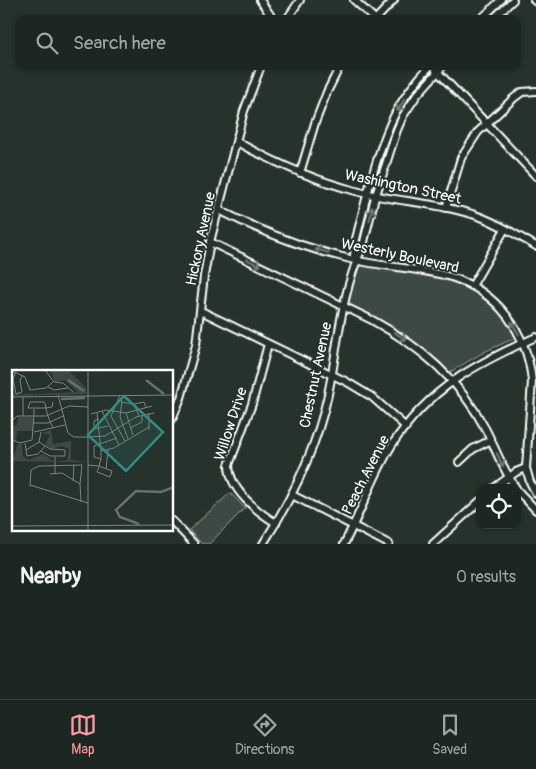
<!DOCTYPE html>
<html lang="en">
<head>
<meta charset="utf-8">
<style>
  body { margin:0; font-family:Pangolin,sans-serif; background:#29322f; color:#f1f3f6 }
  .controls { position:absolute; right:15px; bottom:15px; display:grid; overflow:hidden; border-radius:10px; box-shadow:0 1px 4px #0004 }
  .controls button { width:45px; height:45px; display:grid; place-items:center; padding:0; border:0; border-bottom:1px solid #3a4340; background:#1c2622; color:#f1f3f6; font:25px sans-serif }
  .list { margin:0; padding:0; list-style:none }
  h2 { display:flex; justify-content:space-between; align-items:center; height:65px; margin:0; padding:0 20px; font-size:21px }
  h2 small { font-size:16px; font-weight:400; color:#a0a5a5 }
  .icon { flex:none; width:28px; height:28px; fill:none; stroke:currentColor; stroke-width:2; stroke-linecap:round; stroke-linejoin:round }
  .map { position:relative; flex:none; width:536px; height:544px; overflow:hidden }
  .search { position:absolute; background:#1c2622; box-shadow:0 1px 4px #0004; left:15px; right:15px; top:15px; height:55px; display:flex; align-items:center; gap:12px; box-sizing:border-box; padding:0 18px; border-radius:10px; color:#a0a5a5; font-size:19px }
  .sheet { height:155px; background:#1c2622 }
  nav { display:flex; justify-content:space-around; align-items:center; box-sizing:border-box; height:70px; border-top:1px solid #3a4340; background:#1c2622; font-size:14px; color:#a0a5a5 }
  nav a { display:grid; justify-items:center; gap:2px }
  nav .on { color:#ff9aa2 }
  .map>svg:first-child { display:block }
</style>
</head>
<body>
<div class="map">
<svg width="536" height="544" viewBox="0 0 536 544">
  <rect width="100%" height="100%" fill="#26332d"/>
  <filter id="ink" filterUnits="userSpaceOnUse"><feTurbulence type="fractalNoise" baseFrequency=".02" numOctaves="2"/><feDisplacementMap in="SourceGraphic" scale="10" xChannelSelector="R" yChannelSelector="G"/><feConvolveMatrix kernelMatrix="1 2 1 2 8 2 1 2 1" color-interpolation-filters="sRGB"/></filter>
  <g filter="url(#ink)">
    <g fill="#3e4944" stroke="#9ea4a2">
      <path d="M 361,265 C 428,276 478,273 517,337 L 484,352 L 450,372 C 421,342 388,323 351,305 L 349,301 L 357,268 Z"/>
      <path d="M 230,493 L 245,508 L 209,544 L 202,544 L 189,530 Z"/>
    </g>
    <g fill="none" stroke-linecap="round" stroke-linejoin="round">
      <g stroke="#fff" stroke-width="10">
        <g id="minor">
          <path d="M 260,0 L 273,19"/>
          <path d="M 354,0 L 375,19"/>
          <path d="M 534,0 L 536,2"/>
          <path d="M 287,19 L 300,0"/>
          <path d="M 376,19 L 394,0"/>
          <path d="M 481,19 L 501,0"/>
          <path d="M 493,19 L 513,0"/>
          <path d="M 436,70 L 536,176"/>
          <path d="M 237,142 C 275,163 313,180 356,191 C 395,202 437,202 475,215 C 497,222 516,235 536,246"/>
          <path d="M 300,173 L 315,123 L 327,92 L 340,66"/>
          <path d="M 446,208 L 461,158 L 478,132 L 514,98 L 522,92 L 536,91"/>
          <path d="M 219,210 C 262,232 307,249 354,260 C 385,267 419,268 451,277 C 498,292 527,332 532,381 L 526,468 L 530,482 L 536,493"/>
          <path d="M 210,242 L 372,320 C 421,347 460,380 486,430 C 496,450 503,470 516,488"/>
          <path d="M 356,260 L 354,255 L 355,243 C 365,203 377,149 396,112 C 405,95 417,80 430,66"/>
          <path d="M 472,286 L 505,229"/>
          <path d="M 201,311 L 347,382 L 372,397 L 406,427"/>
          <path d="M 268,344 L 252,404 L 229,465 C 229,489 256,511 276,523"/>
          <path d="M 172,419 L 181,398 L 196,345 L 204,276 L 210,242 L 244,111 L 261,66"/>
          <path d="M 459,462 L 473,449 L 491,440"/>
          <path d="M 494,488 L 516,472 L 526,468"/>
          <path d="M 517,490 L 536,510"/>
          <path d="M 292,495 L 389,544"/>
          <path d="M 172,521 L 194,544"/>
          <path d="M 263,544 C 295,494 321,438 331,379 C 339,334 343,288 363,246 L 374,201 L 397,130 L 403,116 L 417,95 L 443,66"/>
          <path d="M 344,544 C 361,512 373,476 392,445 C 429,388 477,363 536,337"/>
          <path d="M 433,544 L 480,501"/>
        </g>
      </g>
      <use href="#minor" stroke="#26332d" stroke-width="6"/>
    </g>
    <defs><path id="oneway-shaft" d="M-6 0H5M1.5-3L5.5 0L1.5 3" fill="none" stroke-width="1.6" stroke-linecap="round" stroke-linejoin="round" transform="scale(1.25)"/></defs>
    <g stroke="#727a76">
      <use href="#oneway-shaft" transform="translate(401 105) rotate(121)"/>
      <use href="#oneway-shaft" transform="translate(371 214) rotate(-76)"/>
      <use href="#oneway-shaft" transform="translate(322 251) rotate(-164)"/>
      <use href="#oneway-shaft" transform="translate(254 263) rotate(26)"/>
      <use href="#oneway-shaft" transform="translate(515 328) rotate(-121)"/>
      <use href="#oneway-shaft" transform="translate(400 336) rotate(33)"/>
      <use href="#oneway-shaft" transform="translate(500 460) rotate(65)"/>
    </g>
  </g>
  <g text-anchor="middle" dominant-baseline="central" stroke-width="4" stroke-linejoin="round" paint-order="stroke">
    <g font-size="15" fill="#fff" stroke="#26332d">
      <text transform="translate(403 187) rotate(12)">Washington Street</text>
      <text transform="translate(201 239) rotate(-78)">Hickory Avenue</text>
      <text transform="translate(400 256) rotate(12)">Westerly Boulevard</text>
      <text transform="translate(316 375) rotate(-78)">Chestnut Avenue</text>
      <text transform="translate(231 424) rotate(-72)">Willow Drive</text>
      <text transform="translate(366 475) rotate(-63)">Peach Avenue</text>
    </g>
  </g>
  <g transform="translate(12 370)">
    <rect width="161" height="161" fill="#26332d"/>
    <path d="M 38,0 L 56,0 L 74,18 L 74,24 L 0,26 L 0,19 L 0,24 L 24,24 L 25,21 L 25,24 L 66,22 L 53,10 L 43,12 ZM 6,47 L 21,47 L 21,61 L 5,61 L 4,71 L 0,67 L 0,55 L 5,56 ZM 39,60 L 41,74 L 59,71 L 59,90 L 75,92 L 44,92 L 55,90 L 57,79 L 49,76 L 40,79 L 33,75 L 38,65 L 30,63 ZM 6,74 L 10,74 L 11,86 L 16,90 L 31,84 L 43,92 L 0,91 Z" fill="#3e4944"/>
    <path fill="none" stroke="#67706c" stroke-width="2.5" d="M 56,10 L 72,21M 134,10 L 152,24M 49,29 L 73,28M 127,154 L 108,147 L 104,140 L 124,121 L 149,122 L 162,117"/>
    <path fill="none" stroke="#7d8581" stroke-width="1" d="M 33,0 L 42,12 L 51,13 L 61,22M 0,1 L 13,7 L 18,20 L 34,18 L 41,12M 4,2 L 1,9 L 4,24 L 10,22 L 8,10 L 11,5M 36,17 L 42,20 L 56,18M 46,25 L 56,63 L 62,67 L 76,67M 108,25 L 99,46 L 113,71M 0,27 L 162,25M 11,27 L 11,46M 110,30 L 108,47 L 116,69M 41,32 L 40,37 L 34,38 L 16,38 L 18,32 L 32,32 L 33,33 L 34,38 L 34,39 L 37,49 L 41,58M 109,32 L 122,34 L 127,46M 122,34 L 132,32 L 134,37M 22,39 L 22,46 L 34,46 L 57,36 L 76,37M 90,41 L 107,75M 114,43 L 121,65M 79,44 L 94,40 L 114,43 L 140,36M 87,49 L 82,51 L 82,59 L 96,56M 0,51 L 5,46 L 22,46 L 20,70 L 8,73 L 0,70M 22,53 L 36,53 L 51,46M 118,58 L 130,52 L 130,45M 137,60 L 137,43M 22,62 L 53,55M 76,67 L 93,66 L 124,47 L 142,43M 27,72 L 38,79 L 53,80 L 53,86 L 38,86 L 29,81M 13,73 L 15,86 L 26,84 L 33,76M 14,80 L 27,72 L 29,62M 89,81 L 102,78 L 137,57M 43,87 L 43,103M 89,89 L 82,87 L 82,76 L 105,68M 76,95 L 87,96 L 100,101 L 98,107 L 85,102 L 87,97 L 87,96 L 88,92 L 89,89 L 89,81 L 85,43M 94,99 L 96,80M 38,104 L 50,103 L 68,114M 61,111 L 62,95M 68,114 L 69,132M 18,115 L 76,133M 18,116 L 19,100 L 27,96 L 70,95 L 68,114M 0,156 L 162,155M 76,161 L 76,0"/>
    <path fill="#338b84" fill-opacity="0.15" stroke="#338b84" stroke-width="2.5" d="M 112,26 L 151,62 L 114,101 L 76,65 Z"/>
    <rect width="161" height="161" fill="none" stroke="#fff" stroke-width="2.5"/>
  </g>
</svg>
<div class="controls">
<button><svg class="icon" aria-label="locate" viewBox="0 0 24 24"><circle cx="12" cy="12" r="6"/><path d="M12 2v4M12 18v4M2 12h4M18 12h4"/></svg></button>
</div>
<div class="search"><svg class="icon" aria-label="search" viewBox="0 0 24 24"><circle cx="10" cy="10" r="6"/><path d="M15 15l6 6"/></svg>Search here</div>
</div>
<section class="sheet">
<h2>Nearby<small>0 results</small></h2>
<ul class="list">
</ul>
</section>
<nav>
<a class="on"><svg class="icon" aria-label="map" viewBox="0 0 24 24"><path d="M3 6l6-2 6 2 6-2v14l-6 2-6-2-6 2zM9 4v14M15 6v14"/></svg>Map</a>
<a><svg class="icon" aria-label="directions" viewBox="0 0 24 24"><path d="M12 3l9 9-9 9-9-9zM9 14v-3h6M13 9l2 2-2 2"/></svg>Directions</a>
<a><svg class="icon" aria-label="saved" viewBox="0 0 24 24"><path d="M7 4h10v16l-5-4-5 4z"/></svg>Saved</a>
</nav>
</body>
</html>
